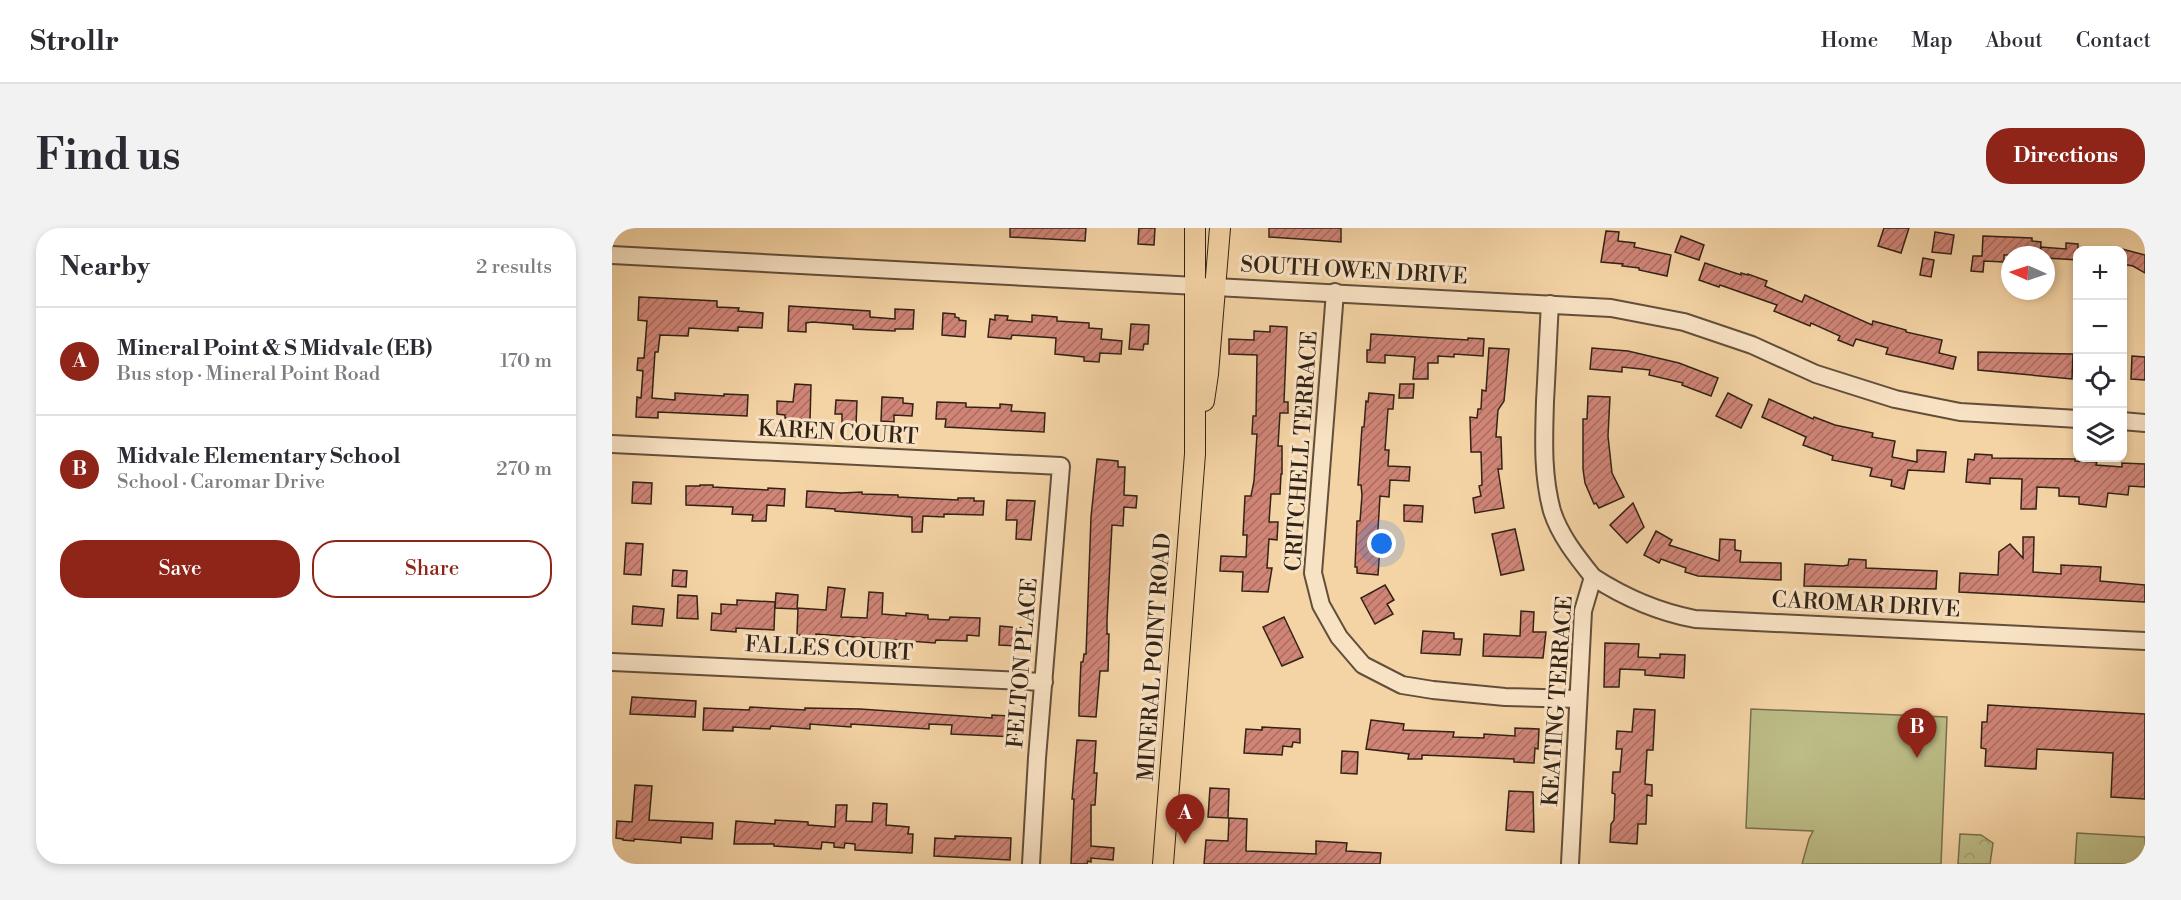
<!DOCTYPE html>
<html lang="en">
<head>
<meta charset="utf-8">
<style>
  body { margin:0; font-family:"Libre Bodoni",serif; background:#f2f2f3; color:#2b2b33 }
  .controls { position:absolute; right:18px; top:18px; display:grid; overflow:hidden; border-radius:12px; box-shadow:0 3px 9px #0003 }
  .controls button { width:54px; height:54px; display:grid; place-items:center; padding:0; border:0; border-bottom:2px solid #e1e1e2; background:#fff; color:#2b2b33; font:30px sans-serif }
  .compass { position:absolute; left:1389px; top:18px; width:54px; height:54px; border-radius:50%; background:#fff; box-shadow:0 3px 9px #0003; rotate:273deg }
  .you { position:absolute; left:770px; top:316px; width:21px; height:21px; margin:-15px; border:4px solid #fff; border-radius:50%; background:#1a73e8; box-shadow:0 0 0 9px #1a73e833 }
  .badge { display:grid; place-items:center; width:39px; height:39px; border-radius:50%; background:#8f2418; color:#fff; font-size:20px; font-weight:700 }
  .pin { position:absolute; translate:-50% -50px; filter:drop-shadow(0 2px 3px #0008) }
  .pin::after { content:''; position:absolute; top:32px; width:21px; height:18px; background:inherit; clip-path:polygon(0 0,100% 0,50% 100%) }
  .list { margin:0; padding:0; list-style:none }
  h2 { display:flex; justify-content:space-between; align-items:center; height:78px; margin:0; padding:0 24px; font-size:26px }
  h2 small { font-size:20px; font-weight:400; color:#7c7c81 }
  .list li { display:grid; grid-template-columns:39px 1fr auto; gap:18px; align-items:center; box-sizing:border-box; height:108px; padding:0 24px; border-top:2px solid #e1e1e2 }
  .list b { display:block; font-size:22px; white-space:nowrap }
  .list p { margin:0; font-size:20px; white-space:nowrap; color:#7c7c81 }
  .list em { font-size:20px; font-style:normal; color:#7c7c81 }
  .actions { display:flex; gap:12px; padding:18px 24px }
  .actions a { flex:1; padding:14px 0; border:2px solid #8f2418; border-radius:24px; text-align:center; font-size:21px; color:#8f2418 }
  .actions .main { background:#8f2418; color:#fff }
  .icon { flex:none; width:33px; height:33px; fill:none; stroke:currentColor; stroke-width:2; stroke-linecap:round; stroke-linejoin:round }
  .map { position:relative; flex:none; width:1533px; height:636px; overflow:hidden; border-radius:24px }
  header { display:flex; align-items:center; gap:36px; box-sizing:border-box; height:84px; padding:0 30px; background:#fff; border-bottom:2px solid #e1e1e2 }
  header strong { font-size:28px }
  nav { display:flex; gap:33px; margin-inline-start:auto; font-size:21px }
  .intro { display:flex; align-items:center; justify-content:space-between; box-sizing:border-box; height:144px; padding:0 36px }
  h1 { margin:0; font-size:42px }
  .button { padding:15px 27px; border-radius:24px; background:#8f2418; color:#fff; font-size:21px; font-weight:700 }
  main { display:flex; gap:36px; padding:0 36px }
  aside { flex:1; background:#fff; border-radius:24px; box-shadow:0 3px 9px #0003 }
  .map>svg:first-child { display:block }
</style>
</head>
<body>
<header>
<strong>Strollr</strong>
<nav><a>Home</a><a>Map</a><a>About</a><a>Contact</a></nav>
</header>
<div class="intro"><h1>Find us</h1><a class="button">Directions</a></div>
<main>
<aside>
<h2>Nearby<small>2 results</small></h2>
<ul class="list">
<li><span class="badge">A</span><div><b>Mineral Point &amp; S Midvale (EB)</b><p>Bus stop · Mineral Point Road</p></div><em>170 m</em></li>
<li><span class="badge">B</span><div><b>Midvale Elementary School</b><p>School · Caromar Drive</p></div><em>270 m</em></li>
</ul>
<div class="actions"><a class="main">Save</a><a>Share</a></div>
</aside>
<div class="map">
<svg width="1533" height="636" viewBox="0 0 1533 636">
  <defs>
    <pattern id="park-crowns" width="20" height="18" patternUnits="userSpaceOnUse" patternTransform="scale(1.5)"><rect width="20" height="18" fill="#bcbc86"/><path d="M2 6a3 3 0 1 1 6 0M12 15a3 3 0 1 1 6 0" fill="none" stroke="#a2a173"/></pattern>
    <pattern id="building-hatch" width="6" height="6" patternUnits="userSpaceOnUse" patternTransform="scale(1.5)"><rect width="6" height="6" fill="#d08577"/><path d="M-1 1l2-2M0 6l6-6M5 7l2-2" fill="none" stroke="#a96c61"/></pattern>
  </defs>
  <rect width="100%" height="100%" fill="#f4d3a5"/>
  <filter id="stains"><feTurbulence type="fractalNoise" baseFrequency=".00333" numOctaves="4"/><feColorMatrix values="0 0 0 0 .2 0 0 0 0 .09 0 0 0 0 .02 0 0 0 .5 -.17"/></filter>
  <radialGradient id="worn" r=".72"><stop offset=".6" stop-color="#630" stop-opacity="0"/><stop offset="1" stop-color="#630" stop-opacity=".3"/></radialGradient>
  <g fill="#bcbc86" stroke="#77704e" stroke-width="1.5">
    <path d="M 1139,481 L 1335,489 L 1329,636 L 1190,636 L 1197,611 L 1201,603 L 1134,600 Z"/>
    <path d="M 1465,605 L 1533,609 L 1533,636 L 1463,636 Z"/>
  </g>
  <path fill="url(#park-crowns)" stroke="#77704e" stroke-width="1.5" d="M 1348,606 L 1369,607 L 1381,615 L 1378,636 L 1346,636 Z"/>
  <g fill="url(#building-hatch)" stroke="#322316" stroke-width="1.5">
    <path d="M 398,0 L 474,0 L 473,13 L 398,9 Z"/>
    <path d="M 527,0 L 543,0 L 542,17 L 526,16 Z"/>
    <path d="M 657,0 L 729,0 L 729,14 L 657,9 Z"/>
    <path d="M 1272,0 L 1297,0 L 1289,25 L 1266,18 Z"/>
    <path d="M 994,3 L 1007,4 L 1006,13 L 1023,15 L 1022,19 L 1059,27 L 1055,48 L 1027,42 L 1027,40 L 1010,38 L 1011,36 L 989,34 Z"/>
    <path d="M 1323,4 L 1342,7 L 1339,26 L 1320,24 Z"/>
    <path d="M 1069,8 L 1092,17 L 1087,32 L 1063,24 Z"/>
    <path d="M 1371,8 L 1420,10 L 1420,13 L 1429,14 L 1428,27 L 1392,27 L 1392,34 L 1372,33 L 1371,44 L 1359,43 L 1361,28 L 1370,28 Z"/>
    <path d="M 1454,15 L 1466,16 L 1466,32 L 1434,30 L 1434,27 L 1428,27 L 1429,19 L 1454,21 Z"/>
    <path d="M 1510,21 L 1533,27 L 1533,45 L 1521,38 L 1510,36 Z"/>
    <path d="M 1311,30 L 1322,32 L 1319,49 L 1308,47 Z"/>
    <path d="M 1093,35 L 1129,47 L 1129,45 L 1136,47 L 1136,46 L 1155,53 L 1153,58 L 1190,74 L 1193,67 L 1260,97 L 1261,93 L 1294,102 L 1294,104 L 1330,112 L 1327,125 L 1344,129 L 1341,141 L 1274,126 L 1276,120 L 1244,111 L 1241,118 L 1226,112 L 1228,108 L 1199,95 L 1198,98 L 1162,83 L 1165,77 L 1108,57 L 1107,59 L 1087,52 Z"/>
    <path d="M 27,69 L 105,73 L 105,79 L 127,80 L 126,83 L 151,85 L 150,100 L 126,99 L 126,103 L 77,100 L 76,108 L 48,107 L 46,124 L 43,124 L 40,170 L 63,172 L 63,165 L 112,168 L 112,166 L 136,167 L 135,188 L 46,184 L 46,190 L 24,189 L 25,169 L 29,170 L 31,143 L 25,142 L 26,130 L 32,130 L 35,93 L 26,92 Z"/>
    <path d="M 177,78 L 258,83 L 258,89 L 283,91 L 283,81 L 302,82 L 301,101 L 283,101 L 283,103 L 241,101 L 241,97 L 200,94 L 194,95 L 194,104 L 176,103 Z"/>
    <path d="M 331,85 L 343,86 L 343,89 L 347,90 L 347,92 L 354,93 L 353,109 L 330,107 Z"/>
    <path d="M 383,87 L 396,88 L 395,92 L 420,94 L 420,87 L 445,89 L 445,93 L 477,95 L 477,100 L 490,101 L 489,111 L 510,113 L 509,126 L 488,125 L 487,134 L 472,133 L 472,129 L 443,126 L 444,110 L 400,107 L 399,111 L 376,109 L 378,91 L 383,92 Z"/>
    <path d="M 519,96 L 537,97 L 536,116 L 532,116 L 531,122 L 517,121 Z"/>
    <path d="M 658,98 L 675,99 L 672,174 L 676,174 L 676,185 L 668,185 L 666,218 L 670,218 L 670,246 L 669,246 L 668,266 L 659,266 L 657,294 L 666,294 L 665,312 L 657,311 L 655,340 L 660,340 L 656,364 L 630,363 L 631,344 L 608,343 L 609,328 L 634,329 L 635,307 L 631,307 L 633,268 L 639,268 L 642,253 L 645,206 L 640,206 L 641,188 L 644,188 L 645,127 L 617,126 L 617,111 L 642,112 L 642,103 L 658,104 Z"/>
    <path d="M 759,106 L 856,112 L 856,110 L 872,111 L 871,128 L 842,126 L 842,129 L 826,128 L 826,135 L 816,135 L 816,151 L 801,151 L 803,129 L 773,127 L 773,135 L 755,134 L 755,122 L 758,122 Z"/>
    <path d="M 877,120 L 897,121 L 892,173 L 886,182 L 884,209 L 889,209 L 890,241 L 886,241 L 892,280 L 863,285 L 861,270 L 869,268 L 867,258 L 870,257 L 869,224 L 859,224 L 858,189 L 865,190 L 866,181 L 869,181 L 870,162 L 874,163 Z"/>
    <path d="M 980,120 L 1016,123 L 1067,135 L 1106,150 L 1099,168 L 1070,157 L 1071,155 L 1037,147 L 1038,142 L 1010,139 L 1010,144 L 978,141 Z"/>
    <path d="M 1366,124 L 1461,126 L 1460,151 L 1366,142 Z"/>
    <path d="M 1520,128 L 1533,129 L 1533,152 L 1519,151 Z"/>
    <path d="M 183,156 L 199,157 L 198,192 L 173,190 L 173,187 L 165,186 L 165,173 L 181,174 Z"/>
    <path d="M 788,156 L 802,156 L 801,170 L 787,170 Z"/>
    <path d="M 757,165 L 782,167 L 781,181 L 776,181 L 773,222 L 777,222 L 776,238 L 798,239 L 797,253 L 778,252 L 777,269 L 768,268 L 765,318 L 768,318 L 766,347 L 745,345 L 745,339 L 743,339 L 745,293 L 748,293 L 750,267 L 749,257 L 746,257 L 750,199 L 752,199 L 754,173 L 756,174 Z"/>
    <path d="M 1116,165 L 1140,177 L 1129,200 L 1104,188 Z"/>
    <path d="M 976,168 L 998,169 L 996,208 L 1000,245 L 1012,269 L 987,280 L 984,275 L 982,276 L 973,255 L 971,241 L 971,191 L 975,191 Z"/>
    <path d="M 270,169 L 291,170 L 291,175 L 301,176 L 300,188 L 282,187 L 282,194 L 269,193 Z"/>
    <path d="M 1157,171 L 1201,191 L 1202,189 L 1223,197 L 1261,205 L 1260,209 L 1283,213 L 1280,229 L 1305,234 L 1305,222 L 1334,224 L 1332,244 L 1296,242 L 1292,261 L 1279,258 L 1280,252 L 1258,248 L 1260,240 L 1220,232 L 1221,228 L 1191,217 L 1194,209 L 1150,189 Z"/>
    <path d="M 224,172 L 245,173 L 244,197 L 230,197 L 230,186 L 223,186 Z"/>
    <path d="M 325,174 L 354,175 L 354,179 L 388,180 L 388,176 L 400,177 L 399,183 L 433,185 L 432,204 L 333,199 L 334,191 L 324,191 Z"/>
    <path d="M 1363,226 L 1380,227 L 1380,230 L 1463,231 L 1463,233 L 1485,234 L 1484,237 L 1510,239 L 1510,235 L 1533,236 L 1533,259 L 1517,258 L 1516,267 L 1496,265 L 1494,279 L 1467,276 L 1467,269 L 1447,268 L 1447,260 L 1425,259 L 1424,281 L 1409,281 L 1410,251 L 1378,250 L 1378,256 L 1354,254 L 1356,231 L 1362,232 Z"/>
    <path d="M 485,231 L 506,233 L 506,239 L 513,239 L 512,267 L 525,268 L 524,280 L 512,279 L 511,298 L 500,297 L 495,392 L 495,406 L 497,406 L 496,443 L 488,443 L 484,489 L 467,488 L 467,479 L 469,434 L 471,434 L 472,426 L 474,426 L 479,289 Z"/>
    <path d="M 21,254 L 40,255 L 39,276 L 20,275 Z"/>
    <path d="M 88,257 L 101,257 L 101,259 L 156,262 L 156,260 L 173,261 L 172,278 L 155,277 L 154,293 L 140,293 L 141,287 L 120,286 L 121,279 L 74,277 L 74,258 L 88,258 Z"/>
    <path d="M 195,263 L 230,265 L 250,264 L 250,266 L 286,267 L 286,269 L 346,272 L 346,270 L 362,270 L 362,273 L 372,273 L 371,287 L 332,286 L 332,289 L 311,288 L 310,304 L 300,304 L 300,289 L 223,283 L 223,281 L 194,279 Z"/>
    <path d="M 395,272 L 423,273 L 419,312 L 404,311 L 405,292 L 394,292 Z"/>
    <path d="M 1021,275 L 1032,299 L 1015,315 L 998,297 Z"/>
    <path d="M 792,277 L 811,278 L 810,294 L 792,293 Z"/>
    <path d="M 903,301 L 912,342 L 889,347 L 880,306 Z"/>
    <path d="M 1044,303 L 1060,312 L 1057,317 L 1107,333 L 1108,311 L 1123,312 L 1123,322 L 1129,323 L 1128,334 L 1169,335 L 1169,352 L 1086,348 L 1073,344 L 1074,340 L 1049,331 L 1047,335 L 1032,327 Z"/>
    <path d="M 1411,309 L 1422,309 L 1421,344 L 1449,346 L 1449,337 L 1489,339 L 1488,353 L 1533,357 L 1533,374 L 1347,364 L 1348,345 L 1386,347 L 1387,324 L 1398,316 L 1411,330 Z"/>
    <path d="M 14,315 L 31,316 L 29,347 L 12,346 Z"/>
    <path d="M 1237,331 L 1254,332 L 1254,340 L 1325,343 L 1324,361 L 1192,358 L 1193,336 L 1231,338 L 1236,337 Z"/>
    <path d="M 61,342 L 75,343 L 74,359 L 60,358 Z"/>
    <path d="M 773,357 L 782,372 L 775,376 L 781,386 L 763,396 L 749,370 Z"/>
    <path d="M 216,359 L 233,361 L 229,389 L 255,390 L 257,364 L 271,365 L 270,386 L 294,388 L 294,385 L 316,387 L 316,391 L 337,392 L 338,389 L 368,390 L 367,408 L 355,407 L 355,413 L 324,412 L 323,415 L 204,406 L 204,409 L 185,407 L 186,380 L 214,382 Z"/>
    <path d="M 164,365 L 186,367 L 185,381 L 163,380 Z"/>
    <path d="M 66,367 L 85,368 L 86,391 L 65,390 Z"/>
    <path d="M 125,372 L 163,374 L 162,402 L 124,400 L 124,404 L 99,402 L 100,385 L 109,386 L 109,376 L 125,377 Z"/>
    <path d="M 21,378 L 52,381 L 50,398 L 20,396 Z"/>
    <path d="M 909,383 L 922,384 L 921,404 L 934,404 L 931,430 L 871,428 L 872,406 L 908,408 Z"/>
    <path d="M 672,389 L 691,429 L 670,438 L 651,399 Z"/>
    <path d="M 388,398 L 409,400 L 408,418 L 387,417 Z"/>
    <path d="M 811,403 L 842,405 L 842,411 L 850,411 L 848,427 L 809,425 Z"/>
    <path d="M 993,415 L 1027,416 L 1026,429 L 1048,430 L 1048,426 L 1073,427 L 1072,450 L 1033,447 L 1033,442 L 1008,441 L 1007,459 L 992,459 Z"/>
    <path d="M 20,469 L 84,473 L 83,489 L 18,486 Z"/>
    <path d="M 1376,477 L 1533,486 L 1533,571 L 1499,569 L 1501,525 L 1425,521 L 1424,541 L 1373,538 L 1374,521 L 1369,520 L 1370,494 L 1375,494 Z"/>
    <path d="M 138,479 L 193,482 L 193,480 L 248,481 L 380,490 L 380,487 L 397,488 L 396,493 L 405,494 L 404,509 L 339,506 L 340,497 L 317,496 L 317,501 L 239,496 L 239,499 L 198,496 L 198,501 L 159,498 L 158,501 L 121,499 L 121,503 L 91,502 L 92,480 L 137,482 Z"/>
    <path d="M 1022,481 L 1043,482 L 1041,522 L 1035,522 L 1033,556 L 1040,557 L 1040,568 L 1035,567 L 1034,596 L 1026,596 L 1025,616 L 998,614 L 999,596 L 1002,592 L 1003,566 L 1000,565 L 1001,544 L 1008,544 L 1010,521 L 1004,521 L 1005,503 L 1020,504 Z"/>
    <path d="M 759,492 L 792,496 L 791,502 L 842,504 L 841,509 L 872,510 L 872,506 L 903,508 L 903,500 L 927,501 L 926,521 L 923,520 L 922,535 L 902,534 L 902,531 L 857,529 L 810,527 L 810,531 L 796,531 L 797,526 L 754,521 Z"/>
    <path d="M 650,499 L 688,501 L 688,515 L 681,514 L 680,519 L 671,518 L 670,527 L 632,525 L 634,501 L 650,502 Z"/>
    <path d="M 465,512 L 484,513 L 482,545 L 485,545 L 483,577 L 479,577 L 479,618 L 502,620 L 501,632 L 479,630 L 479,634 L 476,633 L 475,636 L 459,636 L 462,571 L 460,571 Z"/>
    <path d="M 730,523 L 746,524 L 745,546 L 729,545 Z"/>
    <path d="M 23,557 L 40,558 L 37,592 L 101,595 L 100,611 L 69,609 L 69,615 L 22,611 L 22,613 L 11,612 L 11,611 L 4,610 L 5,593 L 20,594 Z"/>
    <path d="M 598,560 L 617,561 L 616,590 L 596,589 Z"/>
    <path d="M 897,563 L 921,564 L 922,604 L 894,602 Z"/>
    <path d="M 261,575 L 275,576 L 274,597 L 297,599 L 296,606 L 301,606 L 300,625 L 243,622 L 243,616 L 233,615 L 232,620 L 222,619 L 222,615 L 210,614 L 209,621 L 162,618 L 162,616 L 122,616 L 124,593 L 163,596 L 163,592 L 196,594 L 196,597 L 223,599 L 224,577 L 235,577 L 234,593 L 260,594 Z"/>
    <path d="M 617,590 L 635,591 L 634,623 L 704,626 L 704,613 L 735,615 L 734,623 L 769,625 L 768,636 L 592,636 L 594,612 L 616,613 Z"/>
    <path d="M 343,608 L 399,610 L 398,632 L 322,628 L 323,610 L 343,611 Z"/>
  </g>
  <g fill="none" stroke-linecap="round" stroke-linejoin="round">
    <g stroke="#624f3a" stroke-width="20">
      <g id="minor">
        <path d="M 0,27 L 999,80 L 1072,94 L 1140,117 L 1204,146 L 1283,171 L 1348,184 L 1466,191"/>
        <path d="M 723,64 L 701,345 L 709,377 L 727,409 L 751,437 L 790,457 L 821,462 L 893,469 L 966,471"/>
        <path d="M 938,76 C 936,108 935,140 933,173 C 932,210 930,246 940,283 C 948,308 965,329 981,349 L 971,383 L 958,636"/>
        <path d="M 1510,193 L 1533,195"/>
        <path d="M 0,216 L 449,238 L 425,530 L 419,636"/>
        <path d="M 981,349 C 1012,369 1046,384 1083,391 L 1533,413"/>
        <path d="M 0,434 L 432,454"/>
      </g>
    </g>
    <g stroke="#322316" stroke-width="22">
      <g id="major">
        <path d="M 592,173 L 596,146 L 608,0"/>
        <path d="M 551,636 L 583,226 L 583,0"/>
      </g>
    </g>
    <use href="#minor" stroke="#f8e2c4" stroke-width="16"/>
    <use href="#major" stroke="#f4d3a5" stroke-width="20"/>
  </g>
  <g text-anchor="middle" dominant-baseline="central" stroke-width="6" stroke-linejoin="round" paint-order="stroke">
    <g font-size="22" fill="#322316" stroke="#f8e2c4">
      <text transform="translate(742 43) rotate(3)">SOUTH OWEN DRIVE</text>
      <text transform="translate(226 205) rotate(3)">KAREN COURT</text>
      <text transform="translate(690 223) rotate(-86)">CRITCHELL TERRACE</text>
      <text transform="translate(1254 377) rotate(3)">CAROMAR DRIVE</text>
      <text transform="translate(217 421) rotate(3)">FALLES COURT</text>
      <text transform="translate(543 429) rotate(-86)">MINERAL POINT ROAD</text>
      <text transform="translate(411 435) rotate(-85)">FELTON PLACE</text>
      <text transform="translate(946 473) rotate(-86)">KEATING TERRACE</text>
    </g>
  </g>
  <rect width="100%" height="100%" filter="url(#stains)"/>
  <rect width="100%" height="100%" fill="url(#worn)"/>
</svg>
<div class="controls">
<button>+</button>
<button>−</button>
<button><svg class="icon" aria-label="locate" viewBox="0 0 24 24"><circle cx="12" cy="12" r="6"/><path d="M12 2v4M12 18v4M2 12h4M18 12h4"/></svg></button>
<button><svg class="icon" aria-label="layers" viewBox="0 0 24 24"><path d="M12 4l9 5-9 5-9-5zM3 14l9 5 9-5"/></svg></button>
</div>
<svg class="compass" viewBox="-18 -18 36 36"><path d="M0-13l5 13h-10z" fill="#e53935"/><path d="M0 13l5-13h-10z" fill="#7c7c81"/></svg>
<div class="you"></div>
<div class="pin badge" style="left:573px;top:616px">A</div>
<div class="pin badge" style="left:1305px;top:530px">B</div>
</div>
</main>
</body>
</html>
